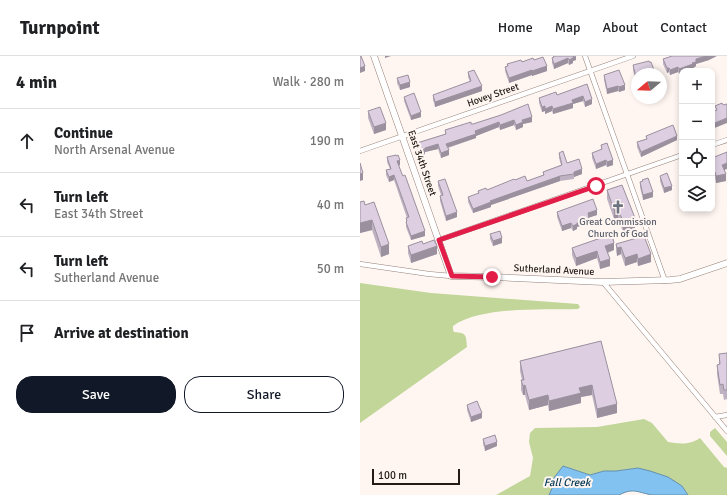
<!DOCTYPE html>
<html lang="en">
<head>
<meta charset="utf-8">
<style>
  body { margin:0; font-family:Signika,sans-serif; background:#f6f6f6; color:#202124 }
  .controls { position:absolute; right:12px; top:12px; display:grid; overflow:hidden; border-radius:8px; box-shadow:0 2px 6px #0003 }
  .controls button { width:36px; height:36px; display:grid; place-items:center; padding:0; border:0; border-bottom:1px solid #e0e0e0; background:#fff; color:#202124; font:20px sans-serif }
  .compass { position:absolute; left:271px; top:12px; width:36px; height:36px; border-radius:50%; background:#fff; box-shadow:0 2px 6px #0003; rotate:251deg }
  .scale { position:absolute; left:12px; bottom:10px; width:88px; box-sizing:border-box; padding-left:4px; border:2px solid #221b17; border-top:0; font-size:11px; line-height:14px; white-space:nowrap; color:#221b17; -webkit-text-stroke:3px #fff6f2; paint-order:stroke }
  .stop { position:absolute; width:12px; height:12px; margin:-9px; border:3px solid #e11d48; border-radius:50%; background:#fff }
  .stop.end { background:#e11d48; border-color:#fff; box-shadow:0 1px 4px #0008 }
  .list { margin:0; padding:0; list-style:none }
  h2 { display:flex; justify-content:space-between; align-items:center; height:52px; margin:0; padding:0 16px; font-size:17px }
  h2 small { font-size:13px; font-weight:400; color:#757577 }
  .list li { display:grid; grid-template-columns:26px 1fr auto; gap:12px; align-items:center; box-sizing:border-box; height:64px; padding:0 16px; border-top:1px solid #e0e0e0 }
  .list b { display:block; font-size:15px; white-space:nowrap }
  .list p { margin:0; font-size:13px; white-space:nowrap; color:#757577 }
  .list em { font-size:13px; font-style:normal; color:#757577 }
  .actions { display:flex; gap:8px; padding:12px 16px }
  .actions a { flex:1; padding:9px 0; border:1px solid #111827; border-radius:16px; text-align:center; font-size:14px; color:#111827 }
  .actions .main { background:#111827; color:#fff }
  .icon { flex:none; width:22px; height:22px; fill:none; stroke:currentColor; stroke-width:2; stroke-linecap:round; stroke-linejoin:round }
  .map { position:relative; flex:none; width:367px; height:439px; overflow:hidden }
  header { display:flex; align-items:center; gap:24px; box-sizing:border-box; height:56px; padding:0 20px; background:#fff; border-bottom:1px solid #e0e0e0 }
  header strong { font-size:19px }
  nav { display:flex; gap:22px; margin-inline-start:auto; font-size:14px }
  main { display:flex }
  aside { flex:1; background:#fff }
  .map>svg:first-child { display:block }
</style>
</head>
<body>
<header>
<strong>Turnpoint</strong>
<nav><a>Home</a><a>Map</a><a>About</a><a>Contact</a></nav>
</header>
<main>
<aside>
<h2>4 min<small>Walk · 280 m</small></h2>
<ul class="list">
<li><svg class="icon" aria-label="ahead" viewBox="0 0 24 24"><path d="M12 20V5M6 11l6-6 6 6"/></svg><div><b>Continue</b><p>North Arsenal Avenue</p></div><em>190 m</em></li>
<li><svg class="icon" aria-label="left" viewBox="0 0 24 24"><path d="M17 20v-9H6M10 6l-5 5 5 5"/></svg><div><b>Turn left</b><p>East 34th Street</p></div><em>40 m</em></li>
<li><svg class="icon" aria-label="left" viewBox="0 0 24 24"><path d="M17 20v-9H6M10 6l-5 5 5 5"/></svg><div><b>Turn left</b><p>Sutherland Avenue</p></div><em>50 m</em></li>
<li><svg class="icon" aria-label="arrive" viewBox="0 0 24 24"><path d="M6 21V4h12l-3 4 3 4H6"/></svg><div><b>Arrive at destination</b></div></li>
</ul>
<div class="actions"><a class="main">Save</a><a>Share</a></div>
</aside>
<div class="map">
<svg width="367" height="439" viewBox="0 0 367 439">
  <rect width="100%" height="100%" fill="#fff6f2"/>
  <g fill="#c1d698">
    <path d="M 0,227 L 71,237 L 218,248 L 220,251 L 218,253 C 184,254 121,250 93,270 L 93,274 L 94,276 C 107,277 106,279 107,291 L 0,367 Z"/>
    <path d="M 284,363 L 292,367 L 308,386 C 320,388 330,389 340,382 L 364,411 L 367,412 L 367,439 L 328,439 L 322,430 L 278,412 L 256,415 L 244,415 L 230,419 L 203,410 L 189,439 L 136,439 L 170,420 L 173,402 L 169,386 L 170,377 L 175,372 L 237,371 Z"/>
    <path d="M 355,372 L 367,386 L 367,400 L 350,380 L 350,376 Z"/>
  </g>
  <path fill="#82c2f0" stroke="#6590af" d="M 203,410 L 230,419 L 244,415 L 256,415 L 278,412 L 290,415 L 308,421 L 322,430 L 328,439 C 317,439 304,439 293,439 C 278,437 274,431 259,439 L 189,439 L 194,428 L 193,423 Z"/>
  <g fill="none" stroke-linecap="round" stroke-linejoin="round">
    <g stroke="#958178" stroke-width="5.5">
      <g id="minor">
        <path d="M 225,0 L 305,225"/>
        <path d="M 352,89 L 367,84"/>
        <path d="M 0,95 L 273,0"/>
        <path d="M 79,184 L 322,99"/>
        <path d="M 0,208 L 69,218 L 91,220"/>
        <path d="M 243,226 L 367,375"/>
        <path d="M 355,361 L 367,359"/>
      </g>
    </g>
    <g stroke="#958178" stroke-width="7">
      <path id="secondary" d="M 14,0 L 91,220 L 133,221 L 243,226 L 310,224 L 320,223 L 367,207"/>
    </g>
    <use href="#minor" stroke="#fff" stroke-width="4.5"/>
    <use href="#secondary" stroke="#fff" stroke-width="6"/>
  </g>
  <g fill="#beb2c2">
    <path d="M 193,0 L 216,0 L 216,4 L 213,5 L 213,7 L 209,9 L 208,7 L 194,13 L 192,7 L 192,2 L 193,1 Z"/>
    <path d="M 303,3 L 349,4 L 336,8 L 336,10 L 333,12 L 333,13 L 319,18 L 318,16 L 310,19 L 309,16 L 307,17 L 303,8 Z"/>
    <path d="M 174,4 L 187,15 L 172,20 L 172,19 L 149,27 L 145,15 L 145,11 L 147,10 L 147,8 Z"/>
    <path d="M 273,9 L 294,18 L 277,18 L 277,26 L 276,26 L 273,14 Z"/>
    <path d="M 108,16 L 122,35 L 75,51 L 73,44 L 73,39 L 110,26 L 108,21 Z"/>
    <path d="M 244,19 L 265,34 L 259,36 L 258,35 L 247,38 L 244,24 Z"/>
    <path d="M 37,22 L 50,31 L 40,34 L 37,27 Z"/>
    <path d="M 227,28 L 232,48 L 225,51 L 223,45 L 213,48 L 213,52 L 193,58 L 192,55 L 185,58 L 185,55 L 182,56 L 179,47 L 179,42 L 197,39 Z"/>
    <path d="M 44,41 L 61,61 L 51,64 L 44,45 Z"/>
    <path d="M 8,55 L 26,74 L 14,78 L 8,62 Z"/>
    <path d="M 141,59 L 172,66 L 163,68 L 163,71 L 156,74 L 154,69 L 140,74 L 139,71 L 116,80 L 116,82 L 88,92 L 89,99 L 81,102 L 78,93 L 65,96 L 65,98 L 59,100 L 57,92 L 57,87 L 85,78 L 85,74 L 113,68 Z"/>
    <path d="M 286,80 L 317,84 L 281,101 L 277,91 L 277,86 L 286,83 Z"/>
    <path d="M 241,89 L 253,109 L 247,111 L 246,109 L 236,113 L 232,102 L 232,97 L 241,94 Z"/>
    <path d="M 199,97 L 207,107 L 222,118 L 214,121 L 214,123 L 200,125 L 131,149 L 131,151 L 113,157 L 108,146 L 108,141 L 118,138 L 118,135 L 127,134 L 155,124 L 167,125 L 183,119 L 183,116 L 201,109 L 199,102 Z"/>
    <path d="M 27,101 L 40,109 L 39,110 L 65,180 L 51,184 L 46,171 L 46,162 L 47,162 L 34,124 L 29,126 L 26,119 L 26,114 L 30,113 L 27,106 Z"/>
    <path d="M 352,102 L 364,114 L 366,125 L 356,127 L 355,122 Z"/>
    <path d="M 320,110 L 322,110 L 322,123 L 320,117 Z"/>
    <path d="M 300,120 L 312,134 L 304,137 L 300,125 Z"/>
    <path d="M 282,124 L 293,141 L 283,144 L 280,131 L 280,126 L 282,126 Z"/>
    <path d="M 78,125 L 97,161 L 86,165 L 80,145 L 80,140 L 81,139 L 78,130 Z"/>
    <path d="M 247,134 L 275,172 L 263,176 L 258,162 L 254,163 L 247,143 Z"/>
    <path d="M 0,146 L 5,149 L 29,198 L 21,201 L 12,174 L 0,177 Z"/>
    <path d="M 197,156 L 237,159 L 229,161 L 229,167 L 217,171 L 217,173 L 213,175 L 211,172 L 202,175 L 197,161 Z"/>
    <path d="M 130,178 L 142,187 L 133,190 L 130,183 Z"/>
    <path d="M 63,188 L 77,198 L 51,207 L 48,197 L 48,190 Z"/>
    <path d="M 256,188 L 291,206 L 278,210 L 277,206 L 265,210 L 261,198 L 257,200 L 256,195 Z"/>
    <path d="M 212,192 L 254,194 L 248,197 L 250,210 L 240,213 L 237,202 L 216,210 L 212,199 Z"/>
    <path d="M 241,285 L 257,357 L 237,362 L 232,339 L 221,341 L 221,347 L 189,355 L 188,349 L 169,354 L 165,339 L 163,339 L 161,334 L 161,324 L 162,324 L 160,315 L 160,305 Z"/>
    <path d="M 367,297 L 367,343 L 364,344 L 363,338 L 360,338 L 357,318 L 357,309 L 359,309 L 359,298 Z"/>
    <path d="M 107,349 L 122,362 L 111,366 L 107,354 Z"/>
    <path d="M 123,383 L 137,390 L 125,395 L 123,388 Z"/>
  </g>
  <g fill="#9b919e">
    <path d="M 25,0 L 31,0 L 25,2 Z"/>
    <path d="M 216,0 L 216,4 L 213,5 L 213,7 L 209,9 L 209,4 L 213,1 Z"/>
    <path d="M 346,0 L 357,0 L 349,4 L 336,8 L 336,10 L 333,12 L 333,13 L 328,15 L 322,15 L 322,17 L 319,18 L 319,13 L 336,3 Z"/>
    <path d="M 208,2 L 208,7 L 194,13 L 194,8 Z"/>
    <path d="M 5,10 L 5,15 L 0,17 L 0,12 Z"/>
    <path d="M 187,10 L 187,15 L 172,20 L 172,15 Z"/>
    <path d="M 318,11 L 318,16 L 310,19 L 310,14 Z"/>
    <path d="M 307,12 L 309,12 L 309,16 L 307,17 Z"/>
    <path d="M 172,14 L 172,19 L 149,27 L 149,22 Z"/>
    <path d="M 294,14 L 294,18 L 284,18 Z"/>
    <path d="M 50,26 L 50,31 L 40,34 L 40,29 Z"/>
    <path d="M 265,29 L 265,34 L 259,36 L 259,31 Z"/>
    <path d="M 122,30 L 122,35 L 75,51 L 75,46 Z"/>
    <path d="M 258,30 L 258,35 L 247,38 L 247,33 Z"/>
    <path d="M 223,40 L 223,45 L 213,48 L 213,52 L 193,58 L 193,53 L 212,44 Z"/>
    <path d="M 232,43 L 232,48 L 225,51 L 225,46 Z"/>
    <path d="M 185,50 L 185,55 L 182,56 L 182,51 Z"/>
    <path d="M 192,50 L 192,55 L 185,58 L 185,53 Z"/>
    <path d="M 61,56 L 61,61 L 51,64 L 51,60 Z"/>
    <path d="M 172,61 L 172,66 L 163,68 L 163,71 L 156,74 L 156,69 L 162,64 Z"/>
    <path d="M 367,62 L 367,67 L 352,73 L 352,68 Z"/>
    <path d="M 154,64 L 154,69 L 140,74 L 140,69 Z"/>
    <path d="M 139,66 L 139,71 L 116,80 L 116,82 L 86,92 L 86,88 L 115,75 Z"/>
    <path d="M 26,67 L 26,74 L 14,78 L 14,71 Z"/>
    <path d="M 317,80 L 317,84 L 281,101 L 281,96 Z"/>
    <path d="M 78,88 L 78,93 L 65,96 L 65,98 L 59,100 L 59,95 L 65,92 Z"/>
    <path d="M 89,94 L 89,99 L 81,102 L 81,97 Z"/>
    <path d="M 40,104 L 40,109 L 37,110 L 37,105 Z"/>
    <path d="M 246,104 L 246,109 L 236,113 L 236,108 Z"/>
    <path d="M 253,104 L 253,109 L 247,111 L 247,106 Z"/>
    <path d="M 367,107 L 367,113 L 362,115 L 362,109 Z"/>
    <path d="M 222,113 L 222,118 L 214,121 L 214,116 Z"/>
    <path d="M 355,116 L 355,122 L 352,123 L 352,117 Z"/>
    <path d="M 3,117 L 3,124 L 0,125 L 0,118 Z"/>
    <path d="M 366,118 L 366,125 L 356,127 L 356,120 Z"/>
    <path d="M 34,119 L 34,124 L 29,126 L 29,121 Z"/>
    <path d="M 200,120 L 200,125 L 131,149 L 131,151 L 113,157 L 113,153 L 130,145 Z"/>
    <path d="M 312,130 L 312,134 L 304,137 L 304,132 Z"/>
    <path d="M 293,136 L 293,141 L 283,144 L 283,139 Z"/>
    <path d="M 258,152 L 258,162 L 254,163 L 254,154 Z"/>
    <path d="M 237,154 L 237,159 L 228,162 L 228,157 Z"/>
    <path d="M 97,156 L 97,161 L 86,165 L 86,160 Z"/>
    <path d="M 229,162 L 229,167 L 217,171 L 217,173 L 213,175 L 213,170 L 217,167 Z"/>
    <path d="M 275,162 L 275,172 L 263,176 L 263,166 Z"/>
    <path d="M 12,164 L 12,174 L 0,177 L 0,167 Z"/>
    <path d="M 211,167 L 211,172 L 202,175 L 202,170 Z"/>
    <path d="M 65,175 L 65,180 L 51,184 L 51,180 Z"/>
    <path d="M 142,182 L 142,187 L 133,190 L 133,185 Z"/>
    <path d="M 254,187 L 254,194 L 245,197 L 245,190 Z"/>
    <path d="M 29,188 L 29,198 L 21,201 L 21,191 Z"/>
    <path d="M 77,190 L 77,198 L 51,207 L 51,199 Z"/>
    <path d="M 261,191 L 261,198 L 257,200 L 257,192 Z"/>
    <path d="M 237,195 L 237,202 L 216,210 L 216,202 Z"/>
    <path d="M 277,198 L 277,206 L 265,210 L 265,202 Z"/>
    <path d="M 291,198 L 291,206 L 278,210 L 278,203 Z"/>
    <path d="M 250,203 L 250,210 L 240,213 L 240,206 Z"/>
    <path d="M 165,329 L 165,339 L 163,339 L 163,330 Z"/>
    <path d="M 232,329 L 232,339 L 221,341 L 221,347 L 189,355 L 189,345 L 219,332 Z"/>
    <path d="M 188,339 L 188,349 L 169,354 L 169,344 Z"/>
    <path d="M 257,348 L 257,357 L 237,362 L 237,353 Z"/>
    <path d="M 122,357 L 122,362 L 111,366 L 111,361 Z"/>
    <path d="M 137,386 L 137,390 L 125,395 L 125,390 Z"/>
  </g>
  <g fill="#ddcfe1" stroke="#9b919e">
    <path d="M 0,0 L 1,0 L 5,10 L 0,12 Z"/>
    <path d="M 194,0 L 214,0 L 213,1 L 213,2 L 209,4 L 208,2 L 194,8 L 192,2 L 194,1 Z"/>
    <path d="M 312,0 L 346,0 L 336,3 L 336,6 L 332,7 L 333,8 L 319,13 L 318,11 L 310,14 L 309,12 L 307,12 L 303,3 Z"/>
    <path d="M 183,1 L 187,10 L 172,15 L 172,14 L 149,22 L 145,11 L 148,10 L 147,8 L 161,4 L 162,6 L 173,2 L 174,4 Z"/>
    <path d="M 289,5 L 289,6 L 291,6 L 294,14 L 284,18 L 277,18 L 277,21 L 276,21 L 273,9 Z"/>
    <path d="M 114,14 L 122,30 L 75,46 L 73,39 L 111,25 L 108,16 Z"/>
    <path d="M 259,14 L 265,29 L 259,31 L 258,30 L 247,33 L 244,19 Z"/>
    <path d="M 48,19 L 50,26 L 40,29 L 37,22 Z"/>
    <path d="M 227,28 L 232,43 L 225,46 L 223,40 L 212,44 L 213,47 L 193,53 L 192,50 L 185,53 L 185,50 L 182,51 L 179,42 L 196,36 L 197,39 Z"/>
    <path d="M 54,37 L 61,56 L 51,60 L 44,41 Z"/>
    <path d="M 362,47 L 363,49 L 367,48 L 367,62 L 352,68 L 352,56 L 357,54 L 355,50 Z"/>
    <path d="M 168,48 L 172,61 L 162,64 L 163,66 L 156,69 L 154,64 L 140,69 L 139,66 L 115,75 L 116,78 L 86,88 L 89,94 L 81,97 L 78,88 L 65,92 L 65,93 L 59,95 L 57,87 L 86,78 L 85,74 L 111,66 L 111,68 L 113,68 L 141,59 Z"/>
    <path d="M 20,51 L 26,67 L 14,71 L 8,55 Z"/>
    <path d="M 313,69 L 317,80 L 281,96 L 277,86 L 287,83 L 286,80 Z"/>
    <path d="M 247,87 L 253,104 L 247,106 L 246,104 L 236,108 L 232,97 L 242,93 L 241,89 Z"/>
    <path d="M 203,95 L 207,107 L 219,103 L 222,113 L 214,116 L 214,118 L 200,120 L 130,145 L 131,146 L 113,153 L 108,141 L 119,137 L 118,135 L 126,132 L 127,134 L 154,123 L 155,124 L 165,120 L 167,125 L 184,119 L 183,116 L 202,109 L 199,97 Z"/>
    <path d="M 367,96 L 367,107 L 362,109 L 366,118 L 356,120 L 355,116 L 352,117 L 352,102 Z"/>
    <path d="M 36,99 L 36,100 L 38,99 L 40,104 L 37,105 L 42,118 L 43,120 L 45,119 L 65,175 L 51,180 L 46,166 L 47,165 L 46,162 L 49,161 L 34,119 L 29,121 L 26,114 L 31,113 L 27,101 Z"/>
    <path d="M 0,107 L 3,117 L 0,118 Z"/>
    <path d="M 320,110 L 322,110 L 322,117 Z"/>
    <path d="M 307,117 L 312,130 L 304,132 L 300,120 Z"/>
    <path d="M 288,122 L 293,136 L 283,139 L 280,126 L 283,125 L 282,124 Z"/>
    <path d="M 85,123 L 97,156 L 86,160 L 80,140 L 83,139 L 78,125 Z"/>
    <path d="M 262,129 L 275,162 L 263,166 L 258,152 L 254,154 L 247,134 Z"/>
    <path d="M 233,143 L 237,154 L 228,157 L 229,162 L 217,167 L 217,168 L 213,170 L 211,167 L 202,170 L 197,156 Z"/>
    <path d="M 4,145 L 5,149 L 14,146 L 29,188 L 21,191 L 12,164 L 0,167 L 0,146 Z"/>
    <path d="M 140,175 L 142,182 L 133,185 L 130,178 Z"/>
    <path d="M 252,178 L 254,187 L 245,190 L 250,203 L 240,206 L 237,195 L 216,202 L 212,192 Z"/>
    <path d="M 284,180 L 291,198 L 278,203 L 277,198 L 265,202 L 261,191 L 257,192 L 256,188 Z"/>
    <path d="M 74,184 L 77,190 L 51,199 L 48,190 L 62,185 L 63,188 Z"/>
    <path d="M 241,285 L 257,348 L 237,353 L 232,329 L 219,332 L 221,337 L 189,345 L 188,339 L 169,344 L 165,329 L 163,330 L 161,324 L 164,324 L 160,305 Z"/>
    <path d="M 367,297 L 367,334 L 364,334 L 363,328 L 360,329 L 357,309 L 360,308 L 359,298 Z"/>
    <path d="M 117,345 L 122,357 L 111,361 L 107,349 Z"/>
    <path d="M 135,379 L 137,386 L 125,390 L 123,383 Z"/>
  </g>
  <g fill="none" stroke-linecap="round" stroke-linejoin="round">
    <path stroke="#e11d48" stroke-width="5" d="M 132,221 L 92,220 L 79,184 L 236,130"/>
  </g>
  <defs>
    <g id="church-bare" transform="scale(1.08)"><path d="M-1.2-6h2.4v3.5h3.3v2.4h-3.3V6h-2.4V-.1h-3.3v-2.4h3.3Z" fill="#6b7280" stroke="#fff6f2" stroke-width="2.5" paint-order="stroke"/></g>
  </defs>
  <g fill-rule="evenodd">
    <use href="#church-bare" x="258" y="151"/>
  </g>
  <g text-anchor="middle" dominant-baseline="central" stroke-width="4" stroke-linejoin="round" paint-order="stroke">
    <g font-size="10" fill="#221b17" stroke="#fff6f2">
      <text transform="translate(133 39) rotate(-19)">Hovey Street</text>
      <text transform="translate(62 107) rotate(71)">East 34th Street</text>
      <text transform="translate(194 214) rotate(3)">Sutherland Avenue</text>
    </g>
    <g font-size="10" fill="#5b616d" stroke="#fff6f2">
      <text x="258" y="166">Great Commission<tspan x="258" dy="12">Church of God</tspan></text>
    </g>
    <g font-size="11" font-style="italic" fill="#023856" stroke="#fff6f2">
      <text x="207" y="426">Fall Creek</text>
    </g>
  </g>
</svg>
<div class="controls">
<button>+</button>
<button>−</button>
<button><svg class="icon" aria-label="locate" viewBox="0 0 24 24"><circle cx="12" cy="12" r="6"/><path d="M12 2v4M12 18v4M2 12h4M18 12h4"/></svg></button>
<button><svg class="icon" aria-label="layers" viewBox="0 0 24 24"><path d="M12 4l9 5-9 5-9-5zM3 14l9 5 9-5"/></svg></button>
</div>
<svg class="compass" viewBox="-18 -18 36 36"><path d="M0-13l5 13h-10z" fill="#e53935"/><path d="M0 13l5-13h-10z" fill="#757577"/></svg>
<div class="scale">100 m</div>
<div class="stop" style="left:236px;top:130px"></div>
<div class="stop end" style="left:132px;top:221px"></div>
</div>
</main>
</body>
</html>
